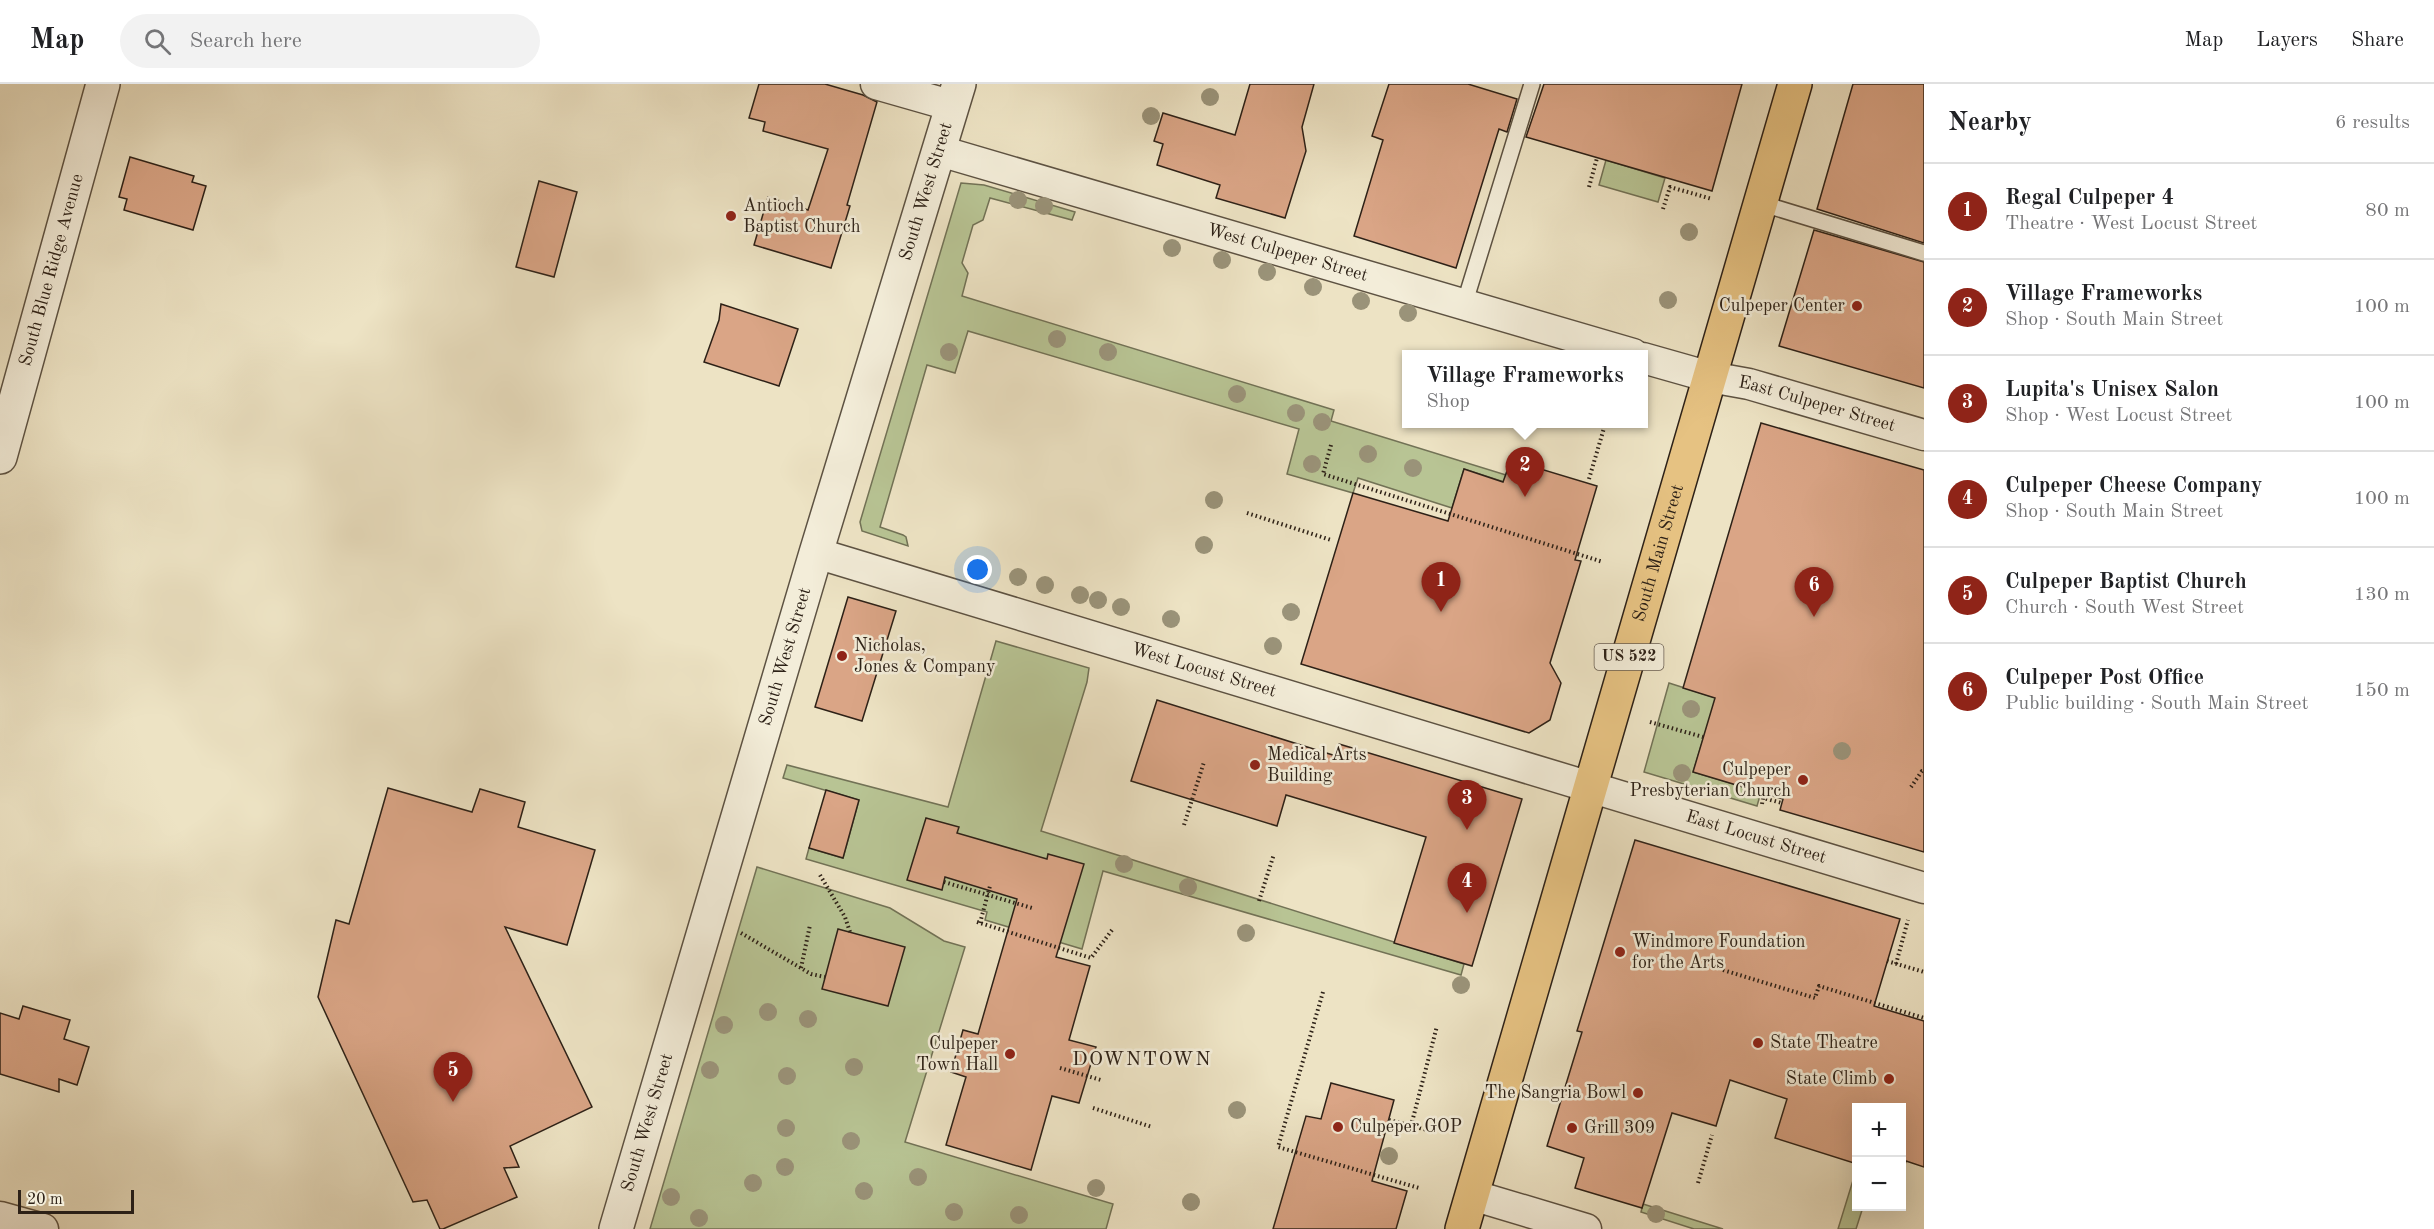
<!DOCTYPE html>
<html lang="en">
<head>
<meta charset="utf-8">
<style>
  body { margin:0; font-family:"Old Standard TT",serif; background:#f2f2f2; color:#202124 }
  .controls { position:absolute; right:18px; bottom:18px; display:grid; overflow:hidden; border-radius:0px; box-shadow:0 6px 24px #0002 }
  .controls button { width:54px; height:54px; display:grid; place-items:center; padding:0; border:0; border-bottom:2px solid #e0e0e0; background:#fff; color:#202124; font:30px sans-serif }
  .scale { position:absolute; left:18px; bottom:15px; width:116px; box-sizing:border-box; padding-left:6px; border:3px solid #2d2117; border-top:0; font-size:16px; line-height:21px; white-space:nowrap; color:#2d2117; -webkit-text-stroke:4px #f3edd9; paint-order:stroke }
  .you { position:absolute; left:978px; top:486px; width:21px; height:21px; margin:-15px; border:4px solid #fff; border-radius:50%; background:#1a73e8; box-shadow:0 0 0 9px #1a73e833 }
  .badge { display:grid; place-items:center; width:39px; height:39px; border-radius:50%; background:#8f2418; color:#fff; font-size:20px; font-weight:700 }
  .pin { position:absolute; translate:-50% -50px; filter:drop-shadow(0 2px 3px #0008) }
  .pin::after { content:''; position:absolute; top:32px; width:21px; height:18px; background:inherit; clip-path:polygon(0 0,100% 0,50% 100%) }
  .popup { position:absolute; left:1402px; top:266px; width:246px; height:78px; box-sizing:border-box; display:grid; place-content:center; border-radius:0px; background:#fff; filter:drop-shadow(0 2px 4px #0005); font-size:20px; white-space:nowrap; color:#757577 }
  .popup b { font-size:22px; color:#202124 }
  .popup::after { content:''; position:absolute; left:50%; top:100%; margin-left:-12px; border:12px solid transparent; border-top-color:#fff }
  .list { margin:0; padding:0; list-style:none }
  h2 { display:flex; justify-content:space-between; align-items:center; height:78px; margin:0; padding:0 24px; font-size:26px }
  h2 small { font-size:20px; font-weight:400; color:#757577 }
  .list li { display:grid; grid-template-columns:39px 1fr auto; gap:18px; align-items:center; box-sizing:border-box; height:96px; padding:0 24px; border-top:2px solid #e0e0e0 }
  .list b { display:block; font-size:22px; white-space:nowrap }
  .list p { margin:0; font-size:20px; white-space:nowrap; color:#757577 }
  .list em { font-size:20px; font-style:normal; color:#757577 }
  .icon { flex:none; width:33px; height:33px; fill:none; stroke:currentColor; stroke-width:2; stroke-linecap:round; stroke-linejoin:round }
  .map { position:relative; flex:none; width:1924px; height:1145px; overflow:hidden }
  header { display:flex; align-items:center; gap:36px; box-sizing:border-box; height:84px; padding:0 30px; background:#fff; border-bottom:2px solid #e0e0e0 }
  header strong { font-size:28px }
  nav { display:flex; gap:33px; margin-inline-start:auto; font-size:21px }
  .search { width:420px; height:54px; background:#f2f2f2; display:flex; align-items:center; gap:15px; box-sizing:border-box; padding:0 21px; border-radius:33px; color:#757577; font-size:22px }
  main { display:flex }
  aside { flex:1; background:#fff }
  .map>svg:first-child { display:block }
</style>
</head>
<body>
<header>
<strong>Map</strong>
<div class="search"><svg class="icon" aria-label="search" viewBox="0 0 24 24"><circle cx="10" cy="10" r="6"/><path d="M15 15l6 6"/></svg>Search here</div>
<nav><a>Map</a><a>Layers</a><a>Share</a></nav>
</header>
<main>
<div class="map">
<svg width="1924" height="1145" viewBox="0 0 1924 1145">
  <rect width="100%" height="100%" fill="#ede3c4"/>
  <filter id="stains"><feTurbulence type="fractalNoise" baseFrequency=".00333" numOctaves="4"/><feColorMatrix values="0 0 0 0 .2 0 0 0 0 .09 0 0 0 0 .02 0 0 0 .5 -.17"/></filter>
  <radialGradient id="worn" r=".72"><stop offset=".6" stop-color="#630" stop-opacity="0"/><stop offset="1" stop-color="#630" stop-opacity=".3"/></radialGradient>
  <g fill="#b8c494" stroke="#727256" stroke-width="1.5">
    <path d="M 1606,76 L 1665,94 L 1658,118 L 1599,101 Z"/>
    <path d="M 961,99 L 984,101 L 1075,128 L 1072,136 L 990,114 L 983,136 L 973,141 L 962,179 L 968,189 L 962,212 L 1334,326 L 1331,337 L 1506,391 L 1504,398 L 1464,385 L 1452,424 L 1358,394 L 1353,409 L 1287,390 L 1299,345 L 968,247 L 955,289 L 927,281 L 880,443 L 903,451 L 906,453 L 908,462 L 862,447 L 860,438 Z"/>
    <path d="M 996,557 L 1089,584 L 1087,598 L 1041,747 L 1464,880 L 1461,891 L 1103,787 L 1082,865 L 985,836 L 987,828 L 806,775 L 809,764 L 843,774 L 859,716 L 783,694 L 787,681 L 948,723 Z"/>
    <path d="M 1669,599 L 1716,614 L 1693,688 L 1761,708 L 1757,722 L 1644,688 Z"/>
    <path d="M 757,783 L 890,824 L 944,857 L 965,863 L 905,1058 L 1113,1120 L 1106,1145 L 650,1145 Z"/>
    <path d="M 1854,1093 L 1856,1094 L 1856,1122 L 1863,1123 L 1856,1145 L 1838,1145 Z"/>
    <path d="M 1643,1120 L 1723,1145 L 1694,1145 L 1641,1128 Z"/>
  </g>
  <g fill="#daa586" stroke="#2d2117" stroke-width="1.5">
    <path d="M 759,0 L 825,0 L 863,11 L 877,18 L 847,121 L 850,122 L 831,184 L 754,161 L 768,113 L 808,126 L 828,65 L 763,47 L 765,38 L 749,34 Z"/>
    <path d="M 1250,0 L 1314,0 L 1302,43 L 1306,67 L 1285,134 L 1216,114 L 1220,101 L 1157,81 L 1163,60 L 1154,57 L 1163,29 L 1235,51 Z"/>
    <path d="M 1389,0 L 1468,0 L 1517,15 L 1507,48 L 1499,45 L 1456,184 L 1354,152 L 1383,56 L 1372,52 Z"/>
    <path d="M 1544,0 L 1742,0 L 1712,107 L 1526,53 Z"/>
    <path d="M 1853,0 L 1924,0 L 1924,159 L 1817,125 Z"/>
    <path d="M 130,73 L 194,92 L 192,98 L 206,102 L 193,146 L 124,126 L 127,115 L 119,113 Z"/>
    <path d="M 539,97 L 577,108 L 554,193 L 516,183 Z"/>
    <path d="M 1814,146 L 1924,178 L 1924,304 L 1779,262 Z"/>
    <path d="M 721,220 L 798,245 L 779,302 L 704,278 L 719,236 Z"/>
    <path d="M 1761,339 L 1924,386 L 1924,768 L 1780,726 L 1783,715 L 1693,688 L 1715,614 L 1683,604 Z"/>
    <path d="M 1511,376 L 1597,402 L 1575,476 L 1581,477 L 1550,579 L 1561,599 L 1550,636 L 1529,649 L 1301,580 L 1353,409 L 1448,437 L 1464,385 L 1503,398 Z"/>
    <path d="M 848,513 L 896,527 L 862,637 L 815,623 Z"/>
    <path d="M 1157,616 L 1336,672 L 1339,660 L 1522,715 L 1472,882 L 1394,859 L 1426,753 L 1286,711 L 1277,742 L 1131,697 Z"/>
    <path d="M 388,704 L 472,728 L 480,705 L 525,718 L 518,743 L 595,766 L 567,861 L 505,843 L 592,1023 L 510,1062 L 519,1083 L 504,1084 L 517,1113 L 443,1145 L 440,1145 L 427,1116 L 413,1118 L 318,913 L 336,836 L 349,840 Z"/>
    <path d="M 826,706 L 859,716 L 843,774 L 809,764 Z"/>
    <path d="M 926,734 L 959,743 L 957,749 L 1047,775 L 1048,770 L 1084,780 L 1056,873 L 1090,882 L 1069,956 L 1096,963 L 1079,1019 L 1052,1012 L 1031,1086 L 946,1061 L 966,993 L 951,988 L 963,946 L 978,950 L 1017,815 L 945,793 L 942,806 L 907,796 Z"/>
    <path d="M 1635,756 L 1900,835 L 1874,922 L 1924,937 L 1924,1083 L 1906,1077 L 1902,1091 L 1902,1023 L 1857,1023 L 1857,1080 L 1775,1054 L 1787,1015 L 1730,996 L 1716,1042 L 1672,1029 L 1642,1124 L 1575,1104 L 1584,1074 L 1547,1062 L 1582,948 L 1577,947 Z"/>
    <path d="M 838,845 L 905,863 L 888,922 L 822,905 Z"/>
    <path d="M 23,922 L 70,936 L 64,955 L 89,963 L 77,1001 L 59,995 L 59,1008 L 0,990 L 0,929 L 19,935 Z"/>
    <path d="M 1331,999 L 1394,1016 L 1372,1097 L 1407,1107 L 1396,1145 L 1273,1145 L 1306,1032 L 1321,1035 Z"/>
  </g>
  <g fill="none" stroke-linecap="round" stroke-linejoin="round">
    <g stroke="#5d5242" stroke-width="18">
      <g id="service">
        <path d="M 1760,119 L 1924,169"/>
        <path d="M 1464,221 L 1532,0"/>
      </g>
    </g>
    <g stroke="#5d5242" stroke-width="33">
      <g id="minor">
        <path d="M 876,0 L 953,22"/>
        <path id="s1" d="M 940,67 L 1633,270"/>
        <path id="s2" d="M 1643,274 L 1710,293 L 1749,300 L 1924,351"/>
        <path id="s3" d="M 816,469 L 1924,804"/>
        <path d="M 1472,1111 L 1586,1145"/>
        <path d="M 0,1133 L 43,1145"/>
      </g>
    </g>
    <g stroke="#5d5242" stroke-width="36">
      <g id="tertiary">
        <path id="s4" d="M 0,373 L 103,0"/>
        <path id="s5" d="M 616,1145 L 816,469 L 959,0"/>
      </g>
    </g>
    <g stroke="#2d2117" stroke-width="36">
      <g id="primary">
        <path id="s6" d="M 1462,1145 L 1795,0"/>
      </g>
    </g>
    <g stroke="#2d2117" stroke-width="4" stroke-dasharray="1.5 3" stroke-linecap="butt">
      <path d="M 1589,103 L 1597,74"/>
      <path d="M 1663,125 L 1670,103 L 1712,115"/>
      <path d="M 1331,361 L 1323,390 L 1603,478"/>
      <path d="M 1589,395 L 1604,344"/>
      <path d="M 1247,429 L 1331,456"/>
      <path d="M 1650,638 L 1703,653"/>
      <path d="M 1911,703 L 1922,687 L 1924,687"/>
      <path d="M 1762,720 L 1763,714 L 1782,719"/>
      <path d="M 1184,741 L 1204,678"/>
      <path d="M 820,791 L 845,833 L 850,848"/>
      <path d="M 944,798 L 1032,824"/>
      <path d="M 1259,817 L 1274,770"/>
      <path d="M 977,838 L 1091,874 L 1112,846"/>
      <path d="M 980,839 L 990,802"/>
      <path d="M 741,849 L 811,890 L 825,893"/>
      <path d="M 1887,877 L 1924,888"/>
      <path d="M 1896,880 L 1908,836"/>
      <path d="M 801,884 L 810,841"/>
      <path d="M 1723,886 L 1815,914 L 1819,902 L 1924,934"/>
      <path d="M 1323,908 L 1278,1063 L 1419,1104"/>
      <path d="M 1060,984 L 1101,996"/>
      <path d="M 1093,1024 L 1152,1043"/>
      <path d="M 1389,1036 L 1435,1048"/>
      <path d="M 1411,1042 L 1437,942"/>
      <path d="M 1698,1099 L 1712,1051"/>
    </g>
    <use href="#service" stroke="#f3edd9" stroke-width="15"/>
    <use href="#minor" stroke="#f3edd9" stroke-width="30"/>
    <use href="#tertiary" stroke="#f3edd9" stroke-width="33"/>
    <use href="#primary" stroke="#e6c282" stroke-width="33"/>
  </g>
  <g fill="#9a9379">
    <circle cx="1210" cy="13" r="9"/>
    <circle cx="1151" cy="32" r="9"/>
    <circle cx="1018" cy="116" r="9"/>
    <circle cx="1044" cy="122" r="9"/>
    <circle cx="1689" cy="148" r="9"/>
    <circle cx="1172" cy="164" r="9"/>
    <circle cx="1222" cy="176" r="9"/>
    <circle cx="1267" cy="188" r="9"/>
    <circle cx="1313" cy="203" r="9"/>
    <circle cx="1668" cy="216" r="9"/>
    <circle cx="1361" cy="217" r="9"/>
    <circle cx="1408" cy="229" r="9"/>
    <circle cx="1057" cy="255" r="9"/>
    <circle cx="949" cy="268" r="9"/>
    <circle cx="1108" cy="268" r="9"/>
    <circle cx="1237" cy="310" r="9"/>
    <circle cx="1296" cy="329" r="9"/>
    <circle cx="1322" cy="338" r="9"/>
    <circle cx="1368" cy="370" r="9"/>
    <circle cx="1312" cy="380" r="9"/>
    <circle cx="1413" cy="384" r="9"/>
    <circle cx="1214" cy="416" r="9"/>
    <circle cx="1204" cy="461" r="9"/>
    <circle cx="981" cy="482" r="9"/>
    <circle cx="1018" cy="493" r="9"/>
    <circle cx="1045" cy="501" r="9"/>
    <circle cx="1080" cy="511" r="9"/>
    <circle cx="1098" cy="516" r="9"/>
    <circle cx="1121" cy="523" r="9"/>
    <circle cx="1291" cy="528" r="9"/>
    <circle cx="1171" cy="535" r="9"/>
    <circle cx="1273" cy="562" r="9"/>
    <circle cx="1691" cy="625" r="9"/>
    <circle cx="1842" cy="667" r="9"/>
    <circle cx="1682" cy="689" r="9"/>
    <circle cx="1124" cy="780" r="9"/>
    <circle cx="1188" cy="803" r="9"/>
    <circle cx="1246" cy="849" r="9"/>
    <circle cx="1461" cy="901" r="9"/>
    <circle cx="768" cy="928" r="9"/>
    <circle cx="808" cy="935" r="9"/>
    <circle cx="724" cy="941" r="9"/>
    <circle cx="854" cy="983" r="9"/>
    <circle cx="710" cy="986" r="9"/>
    <circle cx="787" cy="992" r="9"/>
    <circle cx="1237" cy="1026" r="9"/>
    <circle cx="786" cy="1044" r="9"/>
    <circle cx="851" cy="1057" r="9"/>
    <circle cx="1389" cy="1072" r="9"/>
    <circle cx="785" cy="1083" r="9"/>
    <circle cx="918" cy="1093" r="9"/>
    <circle cx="753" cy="1099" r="9"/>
    <circle cx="1096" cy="1104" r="9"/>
    <circle cx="864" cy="1107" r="9"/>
    <circle cx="671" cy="1113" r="9"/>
    <circle cx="1191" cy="1118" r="9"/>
    <circle cx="954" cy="1128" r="9"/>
    <circle cx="1656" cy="1130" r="9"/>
    <circle cx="1019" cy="1131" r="9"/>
    <circle cx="699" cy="1134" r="9"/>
  </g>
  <g fill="#8f2418" stroke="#f3edd9" stroke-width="2">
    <circle cx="731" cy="132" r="6"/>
    <circle cx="1857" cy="222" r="6"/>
    <circle cx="842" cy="572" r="6"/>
    <circle cx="1255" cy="681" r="6"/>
    <circle cx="1803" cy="696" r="6"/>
    <circle cx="1620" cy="868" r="6"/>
    <circle cx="1758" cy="959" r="6"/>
    <circle cx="1010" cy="970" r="6"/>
    <circle cx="1889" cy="995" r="6"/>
    <circle cx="1638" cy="1009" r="6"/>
    <circle cx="1338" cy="1043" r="6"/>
    <circle cx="1572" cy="1044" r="6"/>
  </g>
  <g text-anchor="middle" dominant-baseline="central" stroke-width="5" stroke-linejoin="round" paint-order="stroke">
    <rect fill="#f3edd9" stroke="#685e51" stroke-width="1.5" x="1594.5" y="560" width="69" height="26" rx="4.5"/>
    <g font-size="16" font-weight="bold" fill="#2d2117">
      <text x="1629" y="573">US 522</text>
    </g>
    <g font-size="18" fill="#2d2117" stroke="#f3edd9">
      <text stroke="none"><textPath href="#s5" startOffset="1083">South West Street</textPath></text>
      <text stroke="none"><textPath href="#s1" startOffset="362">West Culpeper Street</textPath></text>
      <text stroke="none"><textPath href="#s4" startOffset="194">South Blue Ridge Avenue</textPath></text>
      <text stroke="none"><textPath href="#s2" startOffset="180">East Culpeper Street</textPath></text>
      <text stroke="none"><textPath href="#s6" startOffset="704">South Main Street</textPath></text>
      <text stroke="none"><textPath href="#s5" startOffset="597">South West Street</textPath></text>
      <text stroke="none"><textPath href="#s3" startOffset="405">West Locust Street</textPath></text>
      <text stroke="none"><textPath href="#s3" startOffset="982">East Locust Street</textPath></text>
      <text stroke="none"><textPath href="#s5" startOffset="111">South West Street</textPath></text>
    </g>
    <g font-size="18" fill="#2d2117" stroke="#f3edd9" text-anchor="start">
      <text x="743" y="122">Antioch<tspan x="743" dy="21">Baptist Church</tspan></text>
      <text x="1845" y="222" text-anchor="end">Culpeper Center</text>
      <text x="854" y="562">Nicholas,<tspan x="854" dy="21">Jones &amp; Company</tspan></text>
      <text x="1267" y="671">Medical Arts<tspan x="1267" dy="21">Building</tspan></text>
      <text x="1791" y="686" text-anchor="end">Culpeper<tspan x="1791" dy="21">Presbyterian Church</tspan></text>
      <text x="1632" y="858">Windmore Foundation<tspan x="1632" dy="21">for the Arts</tspan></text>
      <text x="1770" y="959">State Theatre</text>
      <text x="998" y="960" text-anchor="end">Culpeper<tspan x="998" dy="21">Town Hall</tspan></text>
      <text x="1877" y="995" text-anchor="end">State Climb</text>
      <text x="1626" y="1009" text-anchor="end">The Sangria Bowl</text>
      <text x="1350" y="1043">Culpeper GOP</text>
      <text x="1584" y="1044">Grill 309</text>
    </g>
    <g font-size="20" letter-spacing="1.5" fill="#2d2117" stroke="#f3edd9">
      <text x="1142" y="976">DOWNTOWN</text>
    </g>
  </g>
  <rect width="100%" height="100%" filter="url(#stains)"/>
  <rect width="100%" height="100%" fill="url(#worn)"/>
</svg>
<div class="controls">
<button>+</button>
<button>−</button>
</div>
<div class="scale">20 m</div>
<div class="you"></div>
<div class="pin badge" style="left:1441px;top:528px">1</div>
<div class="pin badge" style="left:1525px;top:413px">2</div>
<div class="popup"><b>Village Frameworks</b>Shop</div>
<div class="pin badge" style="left:1467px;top:746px">3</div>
<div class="pin badge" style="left:1467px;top:829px">4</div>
<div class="pin badge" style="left:453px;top:1018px">5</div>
<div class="pin badge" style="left:1814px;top:533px">6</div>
</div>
<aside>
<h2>Nearby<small>6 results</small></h2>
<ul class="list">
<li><span class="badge">1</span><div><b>Regal Culpeper 4</b><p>Theatre · West Locust Street</p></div><em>80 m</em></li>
<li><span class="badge">2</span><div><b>Village Frameworks</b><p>Shop · South Main Street</p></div><em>100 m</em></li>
<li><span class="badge">3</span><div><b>Lupita's Unisex Salon</b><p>Shop · West Locust Street</p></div><em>100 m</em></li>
<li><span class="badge">4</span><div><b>Culpeper Cheese Company</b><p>Shop · South Main Street</p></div><em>100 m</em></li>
<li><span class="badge">5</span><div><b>Culpeper Baptist Church</b><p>Church · South West Street</p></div><em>130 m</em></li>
<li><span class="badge">6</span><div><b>Culpeper Post Office</b><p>Public building · South Main Street</p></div><em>150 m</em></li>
</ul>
</aside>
</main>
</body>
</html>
